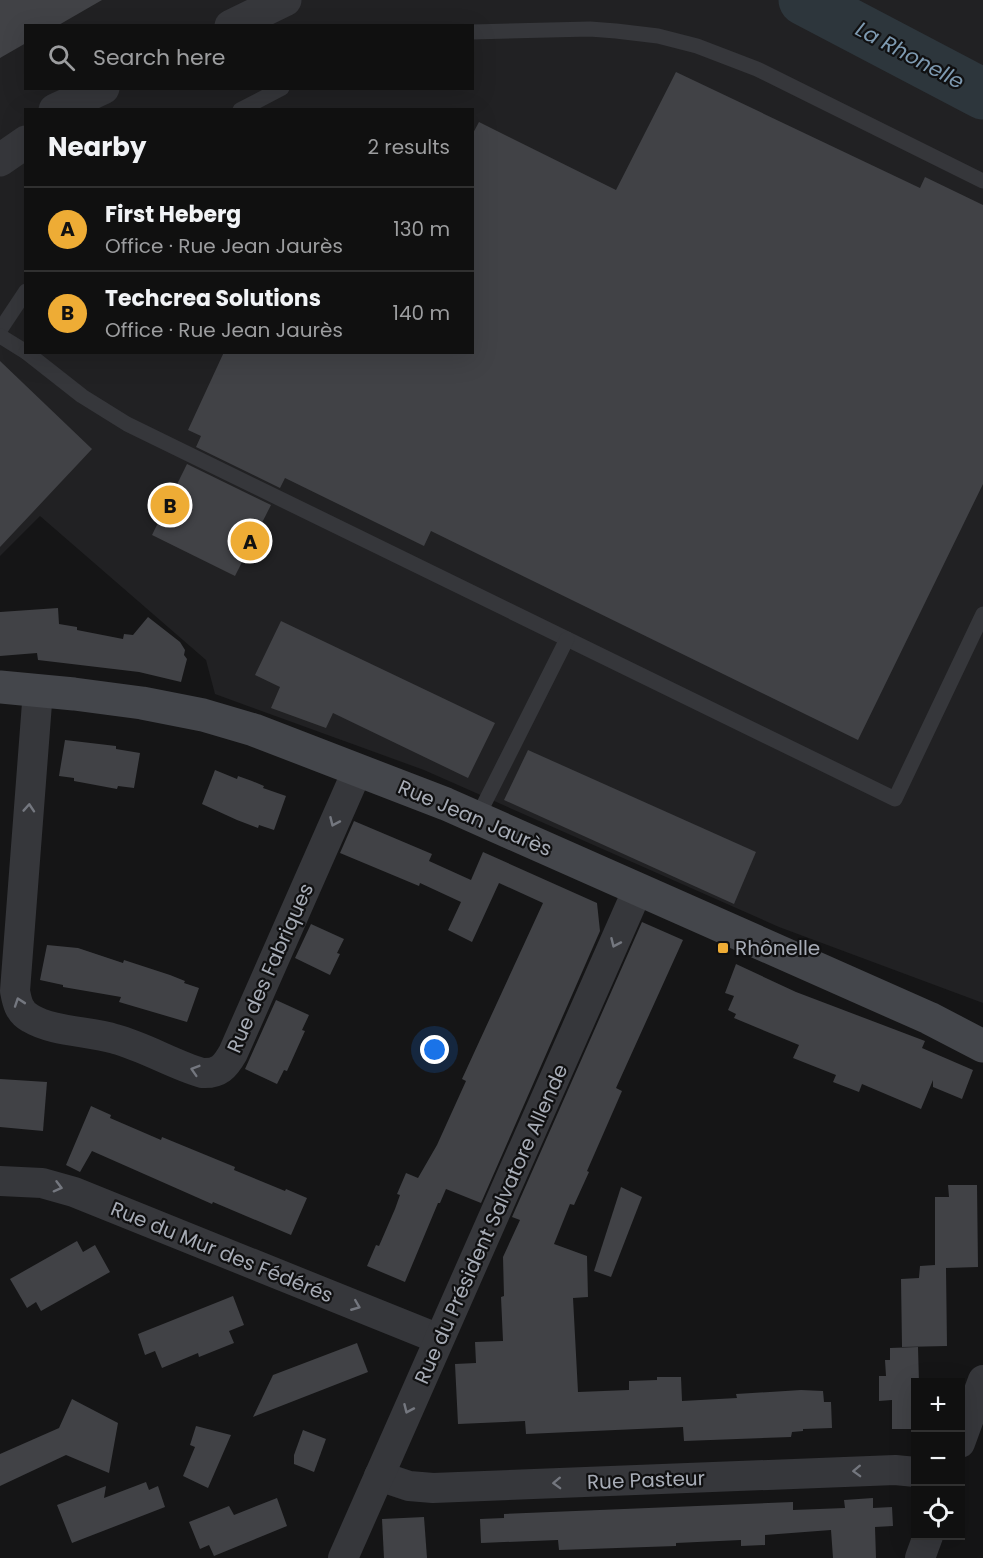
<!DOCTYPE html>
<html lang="en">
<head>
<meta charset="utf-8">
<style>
  body { margin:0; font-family:Poppins,sans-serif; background:#1e1e1e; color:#f1f3f6 }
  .controls { position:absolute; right:18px; bottom:18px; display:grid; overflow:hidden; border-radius:0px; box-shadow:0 6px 24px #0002 }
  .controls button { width:54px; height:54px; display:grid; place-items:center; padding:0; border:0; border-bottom:2px solid #303030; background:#101010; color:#f1f3f6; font:30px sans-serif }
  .you { position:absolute; left:435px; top:1050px; width:21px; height:21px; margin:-15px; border:4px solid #fff; border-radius:50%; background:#1a73e8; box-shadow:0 0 0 9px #1a73e833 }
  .badge { display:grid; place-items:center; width:39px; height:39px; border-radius:50%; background:#eeac35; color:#111; font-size:20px; font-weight:700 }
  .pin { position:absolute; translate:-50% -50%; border:3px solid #fff; box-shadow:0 2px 6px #0006 }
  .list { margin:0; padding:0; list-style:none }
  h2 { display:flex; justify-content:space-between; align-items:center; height:78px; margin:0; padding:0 24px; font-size:26px }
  h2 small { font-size:20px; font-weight:400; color:#9c9d9f }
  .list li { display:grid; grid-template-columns:39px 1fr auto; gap:18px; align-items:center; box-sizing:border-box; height:84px; padding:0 24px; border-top:2px solid #303030 }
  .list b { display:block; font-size:22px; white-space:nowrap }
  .list p { margin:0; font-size:20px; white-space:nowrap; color:#9c9d9f }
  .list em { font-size:20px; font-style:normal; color:#9c9d9f }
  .icon { flex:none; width:33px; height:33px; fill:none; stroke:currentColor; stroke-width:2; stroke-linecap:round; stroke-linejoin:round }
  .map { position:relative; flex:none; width:983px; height:1558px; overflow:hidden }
  .search { position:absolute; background:#101010; box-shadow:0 6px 24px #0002; left:24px; top:24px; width:450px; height:66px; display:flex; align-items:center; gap:15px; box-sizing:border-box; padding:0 21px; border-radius:0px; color:#9c9d9f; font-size:22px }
  .panel { position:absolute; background:#101010; box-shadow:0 6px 24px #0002; left:24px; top:108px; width:450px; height:246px; border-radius:0px }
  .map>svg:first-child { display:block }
</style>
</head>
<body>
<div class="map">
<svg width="983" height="1558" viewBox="0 0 983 1558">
  <rect width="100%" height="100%" fill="#151516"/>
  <path fill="#212123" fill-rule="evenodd" d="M 0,0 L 983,0 L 983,1003 L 779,927 L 424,770 L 215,694 L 206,660 L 40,516 L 0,556 ZM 26,26 L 472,26 L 472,88 L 26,88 ZM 26,110 L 472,110 L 472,352 L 26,352 Z"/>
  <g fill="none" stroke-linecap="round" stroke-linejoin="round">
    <path stroke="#2d363c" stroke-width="51" d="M 804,0 L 983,94"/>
  </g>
  <g fill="#414246">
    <path d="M 0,0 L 102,0 L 57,26 L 26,26 L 26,43 L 0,58 Z"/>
    <path d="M 676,72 L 920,188 L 925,177 L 983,205 L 983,484 L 858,740 L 431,531 L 424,546 L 285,478 L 280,488 L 196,447 L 201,436 L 188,430 L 224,352 L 472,352 L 472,135 L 479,122 L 616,190 Z"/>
    <path d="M 0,361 L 92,449 L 0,547 Z"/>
    <path d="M 187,464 L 271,505 L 235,576 L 152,535 Z"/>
    <path d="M 58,608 L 59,624 L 77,627 L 77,630 L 123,639 L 124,634 L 133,635 L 148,617 L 180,642 L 185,650 L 184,655 L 187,659 L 181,682 L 139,672 L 38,660 L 37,653 L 0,656 L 0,612 Z"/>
    <path d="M 281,621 L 495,723 L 468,778 L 333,713 L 326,728 L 271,708 L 280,687 L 255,675 Z"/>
    <path d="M 65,740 L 116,746 L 116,749 L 140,753 L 134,788 L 118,786 L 117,789 L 74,781 L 74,778 L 59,776 Z"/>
    <path d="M 528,750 L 756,852 L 734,904 L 504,800 Z"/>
    <path d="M 215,770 L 237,779 L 238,776 L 252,781 L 264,786 L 263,788 L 286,796 L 274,830 L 259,825 L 258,828 L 237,820 L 202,804 Z"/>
    <path d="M 354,821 L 432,854 L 429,861 L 471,880 L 483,852 L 597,903 L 600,931 L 481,1203 L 446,1189 L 440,1203 L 438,1203 L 405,1282 L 367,1266 L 376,1245 L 379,1246 L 395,1209 L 400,1195 L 397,1194 L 406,1173 L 418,1178 L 437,1145 L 466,1081 L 462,1079 L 543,903 L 499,883 L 472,942 L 448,930 L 461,902 L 420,883 L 419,886 L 340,853 Z"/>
    <path d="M 642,922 L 683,940 L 616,1088 L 622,1091 L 587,1171 L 589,1172 L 574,1205 L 570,1204 L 554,1244 L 587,1256 L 588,1297 L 573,1298 L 578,1392 L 629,1390 L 629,1381 L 657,1380 L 657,1377 L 681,1377 L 682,1401 L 737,1398 L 736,1394 L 801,1390 L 823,1391 L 824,1402 L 831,1402 L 832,1428 L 803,1429 L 803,1431 L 792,1432 L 791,1437 L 684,1441 L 683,1427 L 526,1434 L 525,1421 L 458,1424 L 455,1364 L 476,1363 L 475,1342 L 503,1341 L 501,1297 L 504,1296 L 503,1257 L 520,1220 L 512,1217 Z"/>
    <path d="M 311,924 L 344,939 L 337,953 L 340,954 L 330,975 L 295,958 Z"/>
    <path d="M 47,945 L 78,948 L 123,963 L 124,960 L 170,975 L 185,981 L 184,983 L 199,988 L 187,1022 L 119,1002 L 121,997 L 63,987 L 63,985 L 40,980 Z"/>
    <path d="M 736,964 L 796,992 L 925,1041 L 922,1048 L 973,1070 L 962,1099 L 933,1087 L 933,1080 L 921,1109 L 862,1084 L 859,1092 L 833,1082 L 836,1075 L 793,1058 L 799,1045 L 734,1018 L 736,1014 L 728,1010 L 734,996 L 725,993 Z"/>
    <path d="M 276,1000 L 309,1015 L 302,1030 L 305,1031 L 287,1071 L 284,1070 L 277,1084 L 245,1069 Z"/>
    <path d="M 0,1079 L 47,1082 L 43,1131 L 0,1127 Z"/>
    <path d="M 91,1106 L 111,1115 L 110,1118 L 161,1140 L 162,1137 L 235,1167 L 234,1170 L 285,1191 L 286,1189 L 307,1198 L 291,1235 L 213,1202 L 212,1204 L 92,1151 L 80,1172 L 66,1165 Z"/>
    <path d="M 948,1185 L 977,1185 L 978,1267 L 946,1268 L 947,1346 L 902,1347 L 901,1279 L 919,1278 L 920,1266 L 935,1265 L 935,1197 L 949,1197 Z"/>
    <path d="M 621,1187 L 642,1197 L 611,1277 L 594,1271 Z"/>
    <path d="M 77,1241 L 83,1252 L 95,1245 L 110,1272 L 41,1311 L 36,1302 L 27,1308 L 10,1279 Z"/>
    <path d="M 233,1296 L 244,1325 L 229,1331 L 234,1343 L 199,1357 L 198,1353 L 162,1368 L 155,1351 L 145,1355 L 138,1334 Z"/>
    <path d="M 357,1343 L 368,1372 L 253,1417 L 273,1375 Z"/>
    <path d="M 918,1347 L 919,1383 L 915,1383 L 915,1429 L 892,1429 L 892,1400 L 879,1401 L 879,1376 L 886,1376 L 885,1360 L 890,1360 L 890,1348 Z"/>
    <path d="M 72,1399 L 118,1423 L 109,1473 L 66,1455 L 0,1486 L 0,1454 L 59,1428 Z"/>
    <path d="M 196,1426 L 231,1435 L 208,1488 L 183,1476 L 195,1447 L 190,1445 Z"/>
    <path d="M 303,1430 L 326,1439 L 314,1472 L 294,1464 L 294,1455 Z"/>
    <path d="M 146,1482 L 149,1490 L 158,1486 L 165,1507 L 72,1543 L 57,1505 L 106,1486 L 104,1498 Z"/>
    <path d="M 277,1498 L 287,1526 L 214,1556 L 209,1545 L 200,1549 L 189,1522 L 229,1506 L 234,1515 Z"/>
    <path d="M 873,1498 L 873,1508 L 892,1507 L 893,1526 L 875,1527 L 876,1558 L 833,1558 L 831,1530 L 765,1535 L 765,1545 L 741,1546 L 741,1540 L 676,1543 L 676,1546 L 559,1550 L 558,1540 L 481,1543 L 480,1519 L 504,1518 L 504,1514 L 793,1502 L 793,1510 L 845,1508 L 844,1500 Z"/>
    <path d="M 424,1517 L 427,1558 L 384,1558 L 382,1519 Z"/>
  </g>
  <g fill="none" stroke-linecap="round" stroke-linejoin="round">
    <g stroke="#36373b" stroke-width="15">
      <path d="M 472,32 L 590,29 L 616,31 L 658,36 L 697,46 L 757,69 L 983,181"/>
      <path d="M 240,110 L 282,88"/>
      <path d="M 0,330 L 26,291"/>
      <path d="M 0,336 L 26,352"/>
      <path d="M 26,352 L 82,396 L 127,424 L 895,799 L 983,614"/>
      <path d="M 477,818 L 567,639"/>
    </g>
    <g stroke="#36373b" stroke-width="30">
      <path d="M 38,690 L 15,991 C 17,1002 19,1012 30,1018 C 53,1032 89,1031 115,1039 C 145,1047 172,1064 202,1073 C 219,1074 225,1067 233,1053 L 358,769"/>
      <path d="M 0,1181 L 42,1183 L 74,1192 L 439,1339"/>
      <path d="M 960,1443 L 983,1380"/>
      <path d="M 379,1476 L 409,1486 L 433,1488 L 895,1470 L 916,1472"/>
      <path d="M 343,1558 L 638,889"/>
      <path d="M 920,1558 L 928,1536"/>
    </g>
    <g stroke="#36373b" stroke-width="33">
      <path d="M 231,26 L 285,0"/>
      <path d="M 55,110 L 103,88"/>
      <path d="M 0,160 L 26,142"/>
    </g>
    <path stroke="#44464b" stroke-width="33" d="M 0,687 L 74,694 L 142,703 L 203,715 L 254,730 L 446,804 L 929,1018 L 983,1046"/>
  </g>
  <defs><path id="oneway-chevron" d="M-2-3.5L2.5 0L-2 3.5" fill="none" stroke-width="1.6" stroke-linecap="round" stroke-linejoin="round" transform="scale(1.5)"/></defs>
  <g stroke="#74777f">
    <use href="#oneway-chevron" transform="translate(29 808) rotate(-86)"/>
    <use href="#oneway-chevron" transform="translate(334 822) rotate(114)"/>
    <use href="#oneway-chevron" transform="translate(615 943) rotate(114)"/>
    <use href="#oneway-chevron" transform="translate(19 1002) rotate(-109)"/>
    <use href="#oneway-chevron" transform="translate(195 1070) rotate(-163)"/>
    <use href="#oneway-chevron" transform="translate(58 1187) rotate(15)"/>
    <use href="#oneway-chevron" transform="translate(356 1306) rotate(22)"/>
    <use href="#oneway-chevron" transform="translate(408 1409) rotate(114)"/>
    <use href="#oneway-chevron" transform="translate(857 1471) rotate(178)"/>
    <use href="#oneway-chevron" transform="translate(557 1483) rotate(178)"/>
  </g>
  <rect fill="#eeac35" stroke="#101011" stroke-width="2" x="717" y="942" width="12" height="12" rx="3"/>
  <g text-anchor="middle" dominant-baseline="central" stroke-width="4.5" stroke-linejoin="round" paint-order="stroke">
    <g font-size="20" fill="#a7acb6" stroke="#101011">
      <text transform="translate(475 818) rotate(23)">Rue Jean Jaurès</text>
      <text transform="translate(270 968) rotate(-66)">Rue des Fabriques</text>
      <text transform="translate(491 1224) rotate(-66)">Rue du Président Salvatore Allende</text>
      <text transform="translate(222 1252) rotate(22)">Rue du Mur des Fédérés</text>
      <text transform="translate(646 1480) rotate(-2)">Rue Pasteur</text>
    </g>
    <g font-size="20" fill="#a7acb6" stroke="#101011" text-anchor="start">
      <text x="735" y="948">Rhônelle</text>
    </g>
    <g font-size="21" font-style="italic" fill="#7e9ab1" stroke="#101011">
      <text transform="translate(910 55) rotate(28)">La Rhonelle</text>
    </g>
  </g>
</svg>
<div class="controls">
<button>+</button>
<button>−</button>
<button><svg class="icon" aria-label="locate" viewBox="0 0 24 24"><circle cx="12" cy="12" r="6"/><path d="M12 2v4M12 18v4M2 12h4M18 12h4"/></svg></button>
</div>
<div class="you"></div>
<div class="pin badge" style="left:250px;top:541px">A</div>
<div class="pin badge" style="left:170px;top:505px">B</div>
<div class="search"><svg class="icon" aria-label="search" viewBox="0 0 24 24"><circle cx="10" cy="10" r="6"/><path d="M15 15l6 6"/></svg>Search here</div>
<section class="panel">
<h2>Nearby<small>2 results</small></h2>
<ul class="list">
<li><span class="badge">A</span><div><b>First Heberg</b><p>Office · Rue Jean Jaurès</p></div><em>130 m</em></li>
<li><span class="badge">B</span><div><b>Techcrea Solutions</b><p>Office · Rue Jean Jaurès</p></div><em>140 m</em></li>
</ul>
</section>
</div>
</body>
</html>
